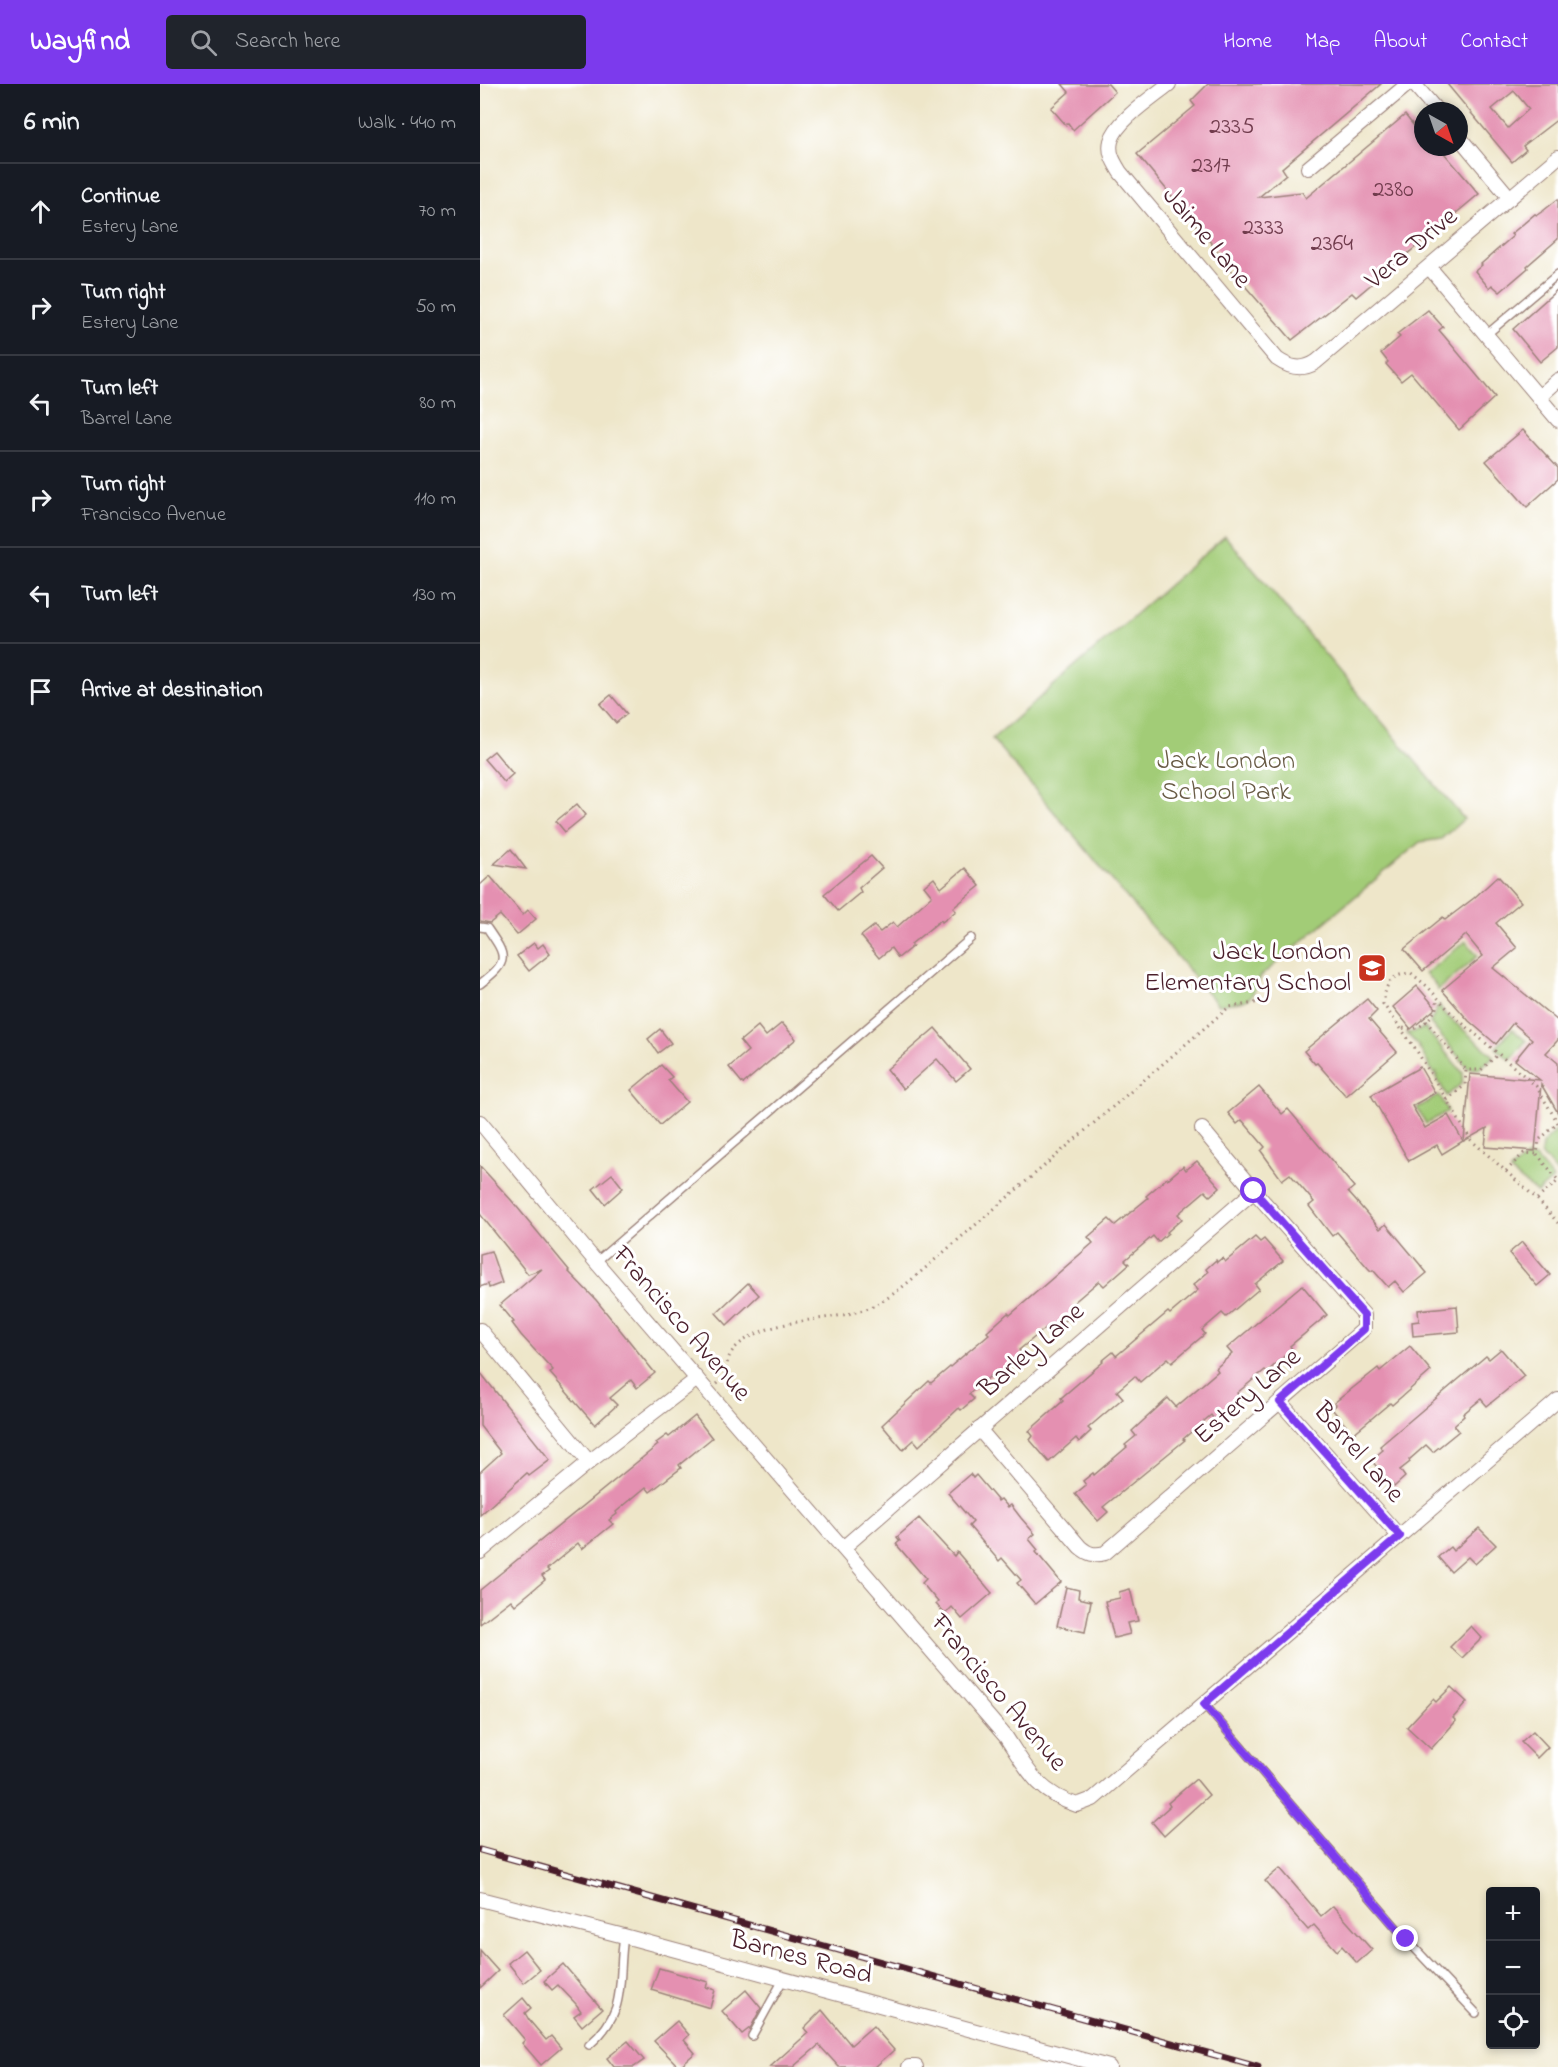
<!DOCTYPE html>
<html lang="en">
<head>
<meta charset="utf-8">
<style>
  body { margin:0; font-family:"Indie Flower",sans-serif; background:#20242c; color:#f1f3f6 }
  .controls { position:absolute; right:18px; bottom:18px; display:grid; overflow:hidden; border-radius:6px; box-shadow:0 3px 9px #0003 }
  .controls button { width:54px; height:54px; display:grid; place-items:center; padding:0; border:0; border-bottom:2px solid #363941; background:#171b24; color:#f1f3f6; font:30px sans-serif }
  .compass { position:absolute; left:934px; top:18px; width:54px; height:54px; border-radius:50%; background:#171b24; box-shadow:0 3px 9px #0003; rotate:140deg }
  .stop { position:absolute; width:18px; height:18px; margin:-14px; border:4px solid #7c3aed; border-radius:50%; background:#fff }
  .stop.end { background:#7c3aed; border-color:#fff; box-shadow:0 2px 6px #0008 }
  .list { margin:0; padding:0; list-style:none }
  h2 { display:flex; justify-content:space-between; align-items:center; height:78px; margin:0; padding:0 24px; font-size:26px }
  h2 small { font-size:20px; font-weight:400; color:#9ea1a6 }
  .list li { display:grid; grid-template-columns:39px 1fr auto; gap:18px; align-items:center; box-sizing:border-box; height:96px; padding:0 24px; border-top:2px solid #363941 }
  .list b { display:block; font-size:22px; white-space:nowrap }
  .list p { margin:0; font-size:20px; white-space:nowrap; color:#9ea1a6 }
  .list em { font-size:20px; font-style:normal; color:#9ea1a6 }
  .icon { flex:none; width:33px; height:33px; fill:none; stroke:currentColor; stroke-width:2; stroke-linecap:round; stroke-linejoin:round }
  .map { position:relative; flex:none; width:1078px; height:1983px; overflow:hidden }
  header { display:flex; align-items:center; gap:36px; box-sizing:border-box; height:84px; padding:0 30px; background:#7c3aed; color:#fff }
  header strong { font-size:28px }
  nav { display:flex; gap:33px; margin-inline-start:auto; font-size:21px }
  .search { width:420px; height:54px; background:#20242c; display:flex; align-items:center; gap:15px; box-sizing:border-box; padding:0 21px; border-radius:6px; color:#9ea1a6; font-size:22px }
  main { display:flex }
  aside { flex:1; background:#171b24 }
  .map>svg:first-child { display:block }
</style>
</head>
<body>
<header>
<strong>Wayfind</strong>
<div class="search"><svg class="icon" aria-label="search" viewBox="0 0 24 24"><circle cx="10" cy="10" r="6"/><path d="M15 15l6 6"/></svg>Search here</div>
<nav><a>Home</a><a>Map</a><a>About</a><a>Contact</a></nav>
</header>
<main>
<aside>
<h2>6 min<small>Walk · 440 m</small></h2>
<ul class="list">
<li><svg class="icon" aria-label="ahead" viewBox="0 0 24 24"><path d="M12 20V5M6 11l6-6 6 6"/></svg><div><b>Continue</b><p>Estery Lane</p></div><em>70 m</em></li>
<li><svg class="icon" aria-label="right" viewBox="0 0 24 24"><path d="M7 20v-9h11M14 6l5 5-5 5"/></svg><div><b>Turn right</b><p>Estery Lane</p></div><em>50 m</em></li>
<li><svg class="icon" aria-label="left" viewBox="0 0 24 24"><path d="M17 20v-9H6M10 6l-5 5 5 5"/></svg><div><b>Turn left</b><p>Barrel Lane</p></div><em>80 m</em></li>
<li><svg class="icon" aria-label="right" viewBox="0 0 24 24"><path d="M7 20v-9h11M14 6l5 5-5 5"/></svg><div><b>Turn right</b><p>Francisco Avenue</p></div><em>110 m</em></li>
<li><svg class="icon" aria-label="left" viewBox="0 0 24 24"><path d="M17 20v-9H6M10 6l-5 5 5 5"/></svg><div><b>Turn left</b></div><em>130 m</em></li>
<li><svg class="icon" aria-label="arrive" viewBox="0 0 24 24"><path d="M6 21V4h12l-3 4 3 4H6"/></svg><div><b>Arrive at destination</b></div></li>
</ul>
</aside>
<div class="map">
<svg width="1078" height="1983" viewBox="0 0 1078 1983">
  <rect width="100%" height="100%" fill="#fff"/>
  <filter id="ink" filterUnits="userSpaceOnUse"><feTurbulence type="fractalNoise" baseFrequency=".0167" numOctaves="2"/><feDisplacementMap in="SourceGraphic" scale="12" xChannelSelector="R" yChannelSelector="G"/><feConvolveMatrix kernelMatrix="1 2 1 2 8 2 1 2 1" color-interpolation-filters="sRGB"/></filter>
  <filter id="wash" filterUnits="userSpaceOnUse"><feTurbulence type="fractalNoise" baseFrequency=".008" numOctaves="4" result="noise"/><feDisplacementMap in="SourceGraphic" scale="24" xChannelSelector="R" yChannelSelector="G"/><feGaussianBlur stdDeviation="1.35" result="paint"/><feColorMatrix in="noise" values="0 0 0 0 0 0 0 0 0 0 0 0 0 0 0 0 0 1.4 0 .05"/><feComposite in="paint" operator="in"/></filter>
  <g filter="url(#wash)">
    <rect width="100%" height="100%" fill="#eee6c9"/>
    <g fill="#a2cc77" stroke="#767651" stroke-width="1.5">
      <path d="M 745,452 L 984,735 L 961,755 L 940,758 L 781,892 C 769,922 768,916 738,921 L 512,655 Z"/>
      <path d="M 986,857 L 998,872 L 958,906 L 953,897 L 945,890 Z"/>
      <path d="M 959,921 L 964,929 L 963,930 L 966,931 L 1014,972 L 999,985 L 988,984 L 950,939 Z"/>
      <path d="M 945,944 L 983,989 L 982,999 L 967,1012 L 956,993 L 958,992 L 956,989 L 954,990 L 937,960 L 926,949 L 934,948 Z"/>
      <path d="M 1032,945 L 1046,957 L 1030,976 L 1016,964 Z"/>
      <path d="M 959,1011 L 968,1027 L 946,1040 L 937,1024 Z"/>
      <path d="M 1077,1046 L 1078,1048 L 1078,1090 L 1061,1070 L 1062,1060 Z"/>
      <path d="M 1046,1073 L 1056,1074 L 1073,1095 L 1057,1109 L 1030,1087 Z"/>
    </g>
    <g id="blocks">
      <g fill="#e490b1" fill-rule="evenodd">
        <path d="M 582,0 L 628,0 L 635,8 L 593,46 L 588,39 L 586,41 L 571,24 L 589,8 Z"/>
        <path d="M 728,0 L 901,0 L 802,84 L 806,90 L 779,113 L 822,108 L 826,114 L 925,31 L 943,53 L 943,63 L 959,63 L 999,110 L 876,213 L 872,209 L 812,256 L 739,172 L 741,171 L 657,70 L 715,22 L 711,17 Z"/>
        <path d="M 967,0 L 1078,0 L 1078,35 L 1043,62 L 1046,66 L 1032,78 ZM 1034,7 L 1049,25 L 1028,44 L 1012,25 Z"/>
        <path d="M 1078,115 L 1078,155 L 1047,182 L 1048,184 L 1020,208 L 1012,201 L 1009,204 L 995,187 L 1002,181 L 1001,180 L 1033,152 L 1031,150 L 1055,130 L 1057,131 L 1063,127 Z"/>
        <path d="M 1078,205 L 1078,263 L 1060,278 L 1033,245 Z"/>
        <path d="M 948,226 L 963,243 L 959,246 L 965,253 L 1015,313 L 979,346 L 931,289 L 921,297 L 906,280 L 908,278 L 901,269 L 920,253 L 917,250 Z"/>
        <path d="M 1043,346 L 1078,384 L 1078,395 L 1047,423 L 1006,377 Z"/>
        <path d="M 131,611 L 147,630 L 136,639 L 120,620 Z"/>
        <path d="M 14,667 L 33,690 L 24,698 L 4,675 Z"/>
        <path d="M 97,720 L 106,731 L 85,748 L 76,737 Z"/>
        <path d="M 31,765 L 46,785 L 14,780 Z"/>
        <path d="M 391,772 L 402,784 L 379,804 L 381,808 L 358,827 L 344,810 Z"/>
        <path d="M 485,784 L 500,802 L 473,824 L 476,827 L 462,838 L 461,836 L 431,860 L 433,862 L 418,874 L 411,864 L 399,874 L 381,852 L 394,842 L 400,848 L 413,838 L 417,843 L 452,812 L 444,802 L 454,794 L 461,804 Z"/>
        <path d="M 10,792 L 43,831 L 48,826 L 56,835 L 37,851 L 20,831 L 10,839 L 0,837 L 0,801 Z"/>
        <path d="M 1018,792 L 1041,818 L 1016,839 L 1037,864 L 1013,884 L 1078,937 L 1078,956 L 1066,969 L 1078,979 L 1078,1029 L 1061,1000 L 1055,1067 L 1005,1063 L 1007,1044 L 984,1057 L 990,990 L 1060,996 L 1035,976 L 1052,955 L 1033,939 L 1016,960 L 989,937 L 962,906 L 1003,872 L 986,851 L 943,887 L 924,865 L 963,833 L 965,836 L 994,814 Z"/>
        <path d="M 54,859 L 58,864 L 63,860 L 70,870 L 49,887 L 37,872 Z"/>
        <path d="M 937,902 L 956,924 L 931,945 L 913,923 Z"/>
        <path d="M 887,915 L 897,927 L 889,935 L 917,968 L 866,1012 L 837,979 L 835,980 L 824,967 Z"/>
        <path d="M 302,939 L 316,955 L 263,1000 L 249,983 L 268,967 L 260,957 L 278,942 L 286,952 Z"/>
        <path d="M 455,944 L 490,985 L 476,997 L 457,975 L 423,1005 L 407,985 Z"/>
        <path d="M 180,945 L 191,959 L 178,969 L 168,955 Z"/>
        <path d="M 181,981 L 192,993 L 188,996 L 207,1018 L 180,1041 L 151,1006 Z"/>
        <path d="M 940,983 L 955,1009 L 932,1022 L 945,1044 L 968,1031 L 983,1057 L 962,1070 L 957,1061 L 929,1077 L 891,1011 Z"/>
        <path d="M 779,1003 L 802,1030 L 808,1025 L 874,1103 L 868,1108 L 876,1117 L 900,1145 L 906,1140 L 947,1189 L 924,1208 L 915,1197 L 908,1203 L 893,1186 L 891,1187 L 888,1184 L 857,1148 L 852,1152 L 829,1122 L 834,1118 L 810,1090 L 802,1096 L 781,1067 L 785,1063 L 762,1036 L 757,1040 L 748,1029 Z"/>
        <path d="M 717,1077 L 740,1103 L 730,1112 L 725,1107 L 698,1130 L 702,1135 L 687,1148 L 688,1149 L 678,1158 L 673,1152 L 645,1176 L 649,1180 L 624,1202 L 619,1197 L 592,1220 L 597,1226 L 571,1248 L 567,1243 L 539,1266 L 543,1270 L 527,1284 L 529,1285 L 518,1294 L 514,1289 L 489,1310 L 494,1315 L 481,1326 L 479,1324 L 439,1362 L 434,1356 L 423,1366 L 402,1341 L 449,1297 L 451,1299 L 509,1250 L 507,1248 L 528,1229 L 530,1231 L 613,1159 L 608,1153 L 629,1135 L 635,1141 L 668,1114 L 666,1112 L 687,1094 L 688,1095 L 703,1082 L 706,1086 Z"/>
        <path d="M 0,1082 L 32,1117 L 89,1186 L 88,1187 L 116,1216 L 175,1289 L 157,1304 L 151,1296 L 130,1314 L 137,1321 L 115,1341 L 70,1289 L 73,1286 L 41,1251 L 32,1239 L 34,1238 L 20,1221 L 62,1185 L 48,1190 L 0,1130 Z"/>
        <path d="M 132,1090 L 143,1104 L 125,1120 L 113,1105 Z"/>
        <path d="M 775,1153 L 780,1158 L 784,1155 L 803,1177 L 775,1200 L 779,1205 L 746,1233 L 742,1229 L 722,1246 L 725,1250 L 692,1278 L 688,1274 L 660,1298 L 655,1292 L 637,1307 L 643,1314 L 608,1344 L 611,1347 L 599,1358 L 596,1354 L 569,1378 L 550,1356 L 553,1352 L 549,1347 L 583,1317 L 581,1314 L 623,1278 L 622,1277 L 633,1268 L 636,1272 L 688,1228 L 690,1230 L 718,1206 L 713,1201 L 728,1188 L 726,1185 L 736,1176 L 737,1178 L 742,1174 L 745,1178 Z"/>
        <path d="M 1042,1158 L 1070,1191 L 1057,1202 L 1029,1169 Z"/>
        <path d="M 11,1167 L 22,1199 L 9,1204 L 8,1200 L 0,1203 L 0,1170 Z"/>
        <path d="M 268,1199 L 279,1211 L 247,1241 L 236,1229 Z"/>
        <path d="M 822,1201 L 847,1231 L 810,1262 L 812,1265 L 787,1288 L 785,1286 L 757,1309 L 761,1314 L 744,1328 L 746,1330 L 736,1338 L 731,1331 L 703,1355 L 705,1356 L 623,1423 L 628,1428 L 618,1437 L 595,1410 L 606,1401 L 603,1397 L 613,1389 L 614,1391 L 647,1363 L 645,1361 L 656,1352 L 652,1347 L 688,1314 L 696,1323 L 738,1287 L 736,1284 L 752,1270 L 747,1264 Z"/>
        <path d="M 977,1222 L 979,1248 L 933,1252 L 932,1238 L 939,1237 L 938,1226 Z"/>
        <path d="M 930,1262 L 951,1287 L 912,1321 L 910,1319 L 873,1350 L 852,1325 L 856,1321 L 854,1319 L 898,1284 L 900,1287 Z"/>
        <path d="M 1021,1265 L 1044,1292 L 1007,1322 L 1001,1315 L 983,1330 L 984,1332 L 974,1341 L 979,1347 L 953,1368 L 946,1361 L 929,1376 L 930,1378 L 920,1386 L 925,1393 L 914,1403 L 891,1376 L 903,1366 L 900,1362 L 1006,1272 L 1009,1275 Z"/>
        <path d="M 0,1288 L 70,1376 L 49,1392 L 47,1389 L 0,1431 L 0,1388 L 21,1369 L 0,1342 Z"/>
        <path d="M 215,1332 L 232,1354 L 199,1381 L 201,1384 L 170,1408 L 166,1403 L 136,1428 L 137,1430 L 129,1436 L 133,1440 L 112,1457 L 102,1465 L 98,1459 L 67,1485 L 69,1487 L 62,1492 L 65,1496 L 35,1521 L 31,1516 L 0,1540 L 0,1506 L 178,1361 L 176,1359 L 187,1351 L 189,1353 Z"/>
        <path d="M 490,1390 L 493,1394 L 496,1391 L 518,1417 L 521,1415 L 528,1423 L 531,1421 L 541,1434 L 555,1450 L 549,1455 L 558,1466 L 556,1468 L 581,1498 L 555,1520 L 537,1499 L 541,1496 L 522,1474 L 519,1477 L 489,1442 L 493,1438 L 468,1409 Z"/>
        <path d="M 439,1434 L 474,1472 L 477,1468 L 512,1509 L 482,1535 L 472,1523 L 465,1530 L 456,1520 L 458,1518 L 442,1499 L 446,1495 L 416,1460 L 420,1457 L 417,1453 Z"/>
        <path d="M 999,1444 L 1016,1461 L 995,1480 L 988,1473 L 971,1488 L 958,1473 L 970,1463 L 973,1467 Z"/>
        <path d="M 586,1503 L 599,1506 L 598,1514 L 611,1517 L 605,1548 L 577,1542 Z"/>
        <path d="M 650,1505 L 658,1537 L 647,1539 L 650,1550 L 634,1554 L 625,1517 L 640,1514 L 639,1508 Z"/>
        <path d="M 991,1542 L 1002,1554 L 982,1574 L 970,1563 Z"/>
        <path d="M 971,1603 L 987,1618 L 973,1634 L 976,1637 L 951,1665 L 927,1643 L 953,1615 L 956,1618 Z"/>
        <path d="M 1053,1647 L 1068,1663 L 1057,1674 L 1041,1658 Z"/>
        <path d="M 716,1695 L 729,1711 L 684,1752 L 672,1738 L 690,1722 L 688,1719 Z"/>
        <path d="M 800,1784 L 841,1832 L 853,1822 L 892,1866 L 877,1879 L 862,1862 L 857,1867 L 834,1841 L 828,1846 L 785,1797 Z"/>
        <path d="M 44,1866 L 60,1886 L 44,1899 L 28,1879 Z"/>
        <path d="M 0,1867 L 18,1887 L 0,1904 Z"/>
        <path d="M 83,1880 L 122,1925 L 102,1942 L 94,1932 L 101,1927 L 96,1920 L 78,1901 L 72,1906 L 64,1897 Z"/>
        <path d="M 179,1884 L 228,1898 L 226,1903 L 235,1906 L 230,1924 L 171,1906 Z"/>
        <path d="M 266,1906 L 281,1924 L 271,1943 L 262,1950 L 242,1927 Z"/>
        <path d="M 43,1914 L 51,1924 L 45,1929 L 49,1936 L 66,1956 L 71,1952 L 81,1964 L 61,1981 L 42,1959 L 45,1956 L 24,1931 Z"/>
        <path d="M 342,1926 L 371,1961 L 393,1942 L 414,1966 L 395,1983 L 359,1983 L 339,1961 L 313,1983 L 290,1983 L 328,1949 L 324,1944 Z"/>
        <path d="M 197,1937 L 209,1951 L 204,1956 L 215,1969 L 199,1983 L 174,1957 Z"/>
        <path d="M 148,1957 L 164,1976 L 154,1983 L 134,1983 L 127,1974 Z"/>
      </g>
    </g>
  </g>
  <g filter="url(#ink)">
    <use href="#blocks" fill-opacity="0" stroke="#9c827a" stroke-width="1.5"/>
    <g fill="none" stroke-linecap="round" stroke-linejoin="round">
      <g stroke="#9c827a" stroke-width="10">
        <g id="service">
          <path d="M 1006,251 L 1078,190"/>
          <path d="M 0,843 L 7,844 C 27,873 30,877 0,900"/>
          <path d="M 116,1178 L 491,854"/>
          <path d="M 724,1620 L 926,1855 L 996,1929"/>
          <path d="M 272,1952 L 304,1894"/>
          <path d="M 109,1961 C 149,1927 137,1898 144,1852"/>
        </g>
      </g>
      <g stroke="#9c827a" stroke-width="16">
        <g id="minor">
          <path d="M 689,0 C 673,13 636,37 631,57 C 628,69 634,78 640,88 L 797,275 C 810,284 822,287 836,278 L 1078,73"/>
          <path d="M 934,0 L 957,27"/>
          <path d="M 979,53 L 1030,114"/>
          <path d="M 828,84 L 928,0"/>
          <path d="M 949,183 L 1078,336"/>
          <path d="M 1059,313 L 1078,296"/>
          <path d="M 0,1038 L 116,1178 L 526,1653 C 547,1685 558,1709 597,1721 L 613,1715 L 1078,1316"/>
          <path d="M 0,1246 L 109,1378"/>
          <path d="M 800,1318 L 919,1452"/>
          <path d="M 499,1345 L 600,1463 C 608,1470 614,1472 625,1469 L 884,1245 L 884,1231 L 774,1107 L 722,1045"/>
          <path d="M 363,1464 L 774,1107"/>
          <path d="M 0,1468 L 109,1378 L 217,1295"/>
          <path d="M 0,1815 L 144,1852 L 629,1983"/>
          <path d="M 429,1983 L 436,1983"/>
        </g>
      </g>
      <g stroke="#9c827a" stroke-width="3" stroke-dasharray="1.5 4.5" stroke-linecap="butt">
        <path d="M 946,937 L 986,986"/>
        <path d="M 923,944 C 938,949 949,936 957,924 L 957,914"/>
        <path d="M 967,1016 L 985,1001 L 986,986 L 1001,986 L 1018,970"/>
        <path d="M 1078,1039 L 1056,1002 L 973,931 L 948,903 L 931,889 C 909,891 906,900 903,920 L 935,964 L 991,1056 L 1057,1115 L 1078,1139"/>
        <path d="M 1057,1070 L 1078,1096"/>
        <path d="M 1026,1087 L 1044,1069 L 1057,1070 L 1059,1056 L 1078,1039"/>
        <path d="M 1057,1115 L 1078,1097"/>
        <path d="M 237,1300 C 246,1293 245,1286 248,1276 C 251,1265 261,1258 270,1253 C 306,1233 348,1238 386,1225 C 405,1218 421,1204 436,1192 L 749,923 L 781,918"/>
      </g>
      <use href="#service" stroke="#fff" stroke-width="7"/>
      <use href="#minor" stroke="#fff" stroke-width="14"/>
      <g stroke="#4a1f2b" stroke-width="7">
        <path id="rail" d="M 0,1766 L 778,1983"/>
      </g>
      <use href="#rail" stroke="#fff" stroke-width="4.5" stroke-dasharray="14" stroke-linecap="butt"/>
    </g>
  </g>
  <g fill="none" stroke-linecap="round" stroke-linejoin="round" filter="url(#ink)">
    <path stroke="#7c3aed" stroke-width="8" d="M 774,1107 L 884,1231 L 884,1245 L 800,1318 L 920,1452 L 724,1620 L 926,1855"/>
  </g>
  <defs>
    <g id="school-square" transform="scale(1.5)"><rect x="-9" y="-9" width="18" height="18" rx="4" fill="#c8321e" stroke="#fff"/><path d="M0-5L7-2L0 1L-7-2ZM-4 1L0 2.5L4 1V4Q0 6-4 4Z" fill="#fff"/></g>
  </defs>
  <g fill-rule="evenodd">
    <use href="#school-square" x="892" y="884"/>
  </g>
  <g text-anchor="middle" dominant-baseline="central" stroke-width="6" stroke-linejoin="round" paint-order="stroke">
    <g font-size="24" fill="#703b4c">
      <text x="752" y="43">2335</text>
      <text x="731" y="82">2317</text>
      <text x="913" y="106">2380</text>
      <text x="783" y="144">2333</text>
      <text x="852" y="160">2364</text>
    </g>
    <g font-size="27" fill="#4a1f2b" stroke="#fff">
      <text transform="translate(726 154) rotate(50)">Jaime Lane</text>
      <text transform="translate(932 165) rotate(-40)">Vera Drive</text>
      <text transform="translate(201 1240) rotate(49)">Francisco Avenue</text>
      <text transform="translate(552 1267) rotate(-41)">Barley Lane</text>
      <text transform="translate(768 1313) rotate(-41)">Estery Lane</text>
      <text transform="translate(878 1369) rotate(49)">Barrel Lane</text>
      <text transform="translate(518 1609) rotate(50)">Francisco Avenue</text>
      <text transform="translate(321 1874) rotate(15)">Barnes Road</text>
    </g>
    <g font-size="27" fill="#695c46" stroke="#fff">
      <text x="746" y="677">Jack London<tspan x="746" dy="31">School Park</tspan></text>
    </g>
    <g font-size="27" fill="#4a1f2b" stroke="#fff" text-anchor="end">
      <text x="871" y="868">Jack London<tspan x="871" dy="31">Elementary School</tspan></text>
    </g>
  </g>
</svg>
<div class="controls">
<button>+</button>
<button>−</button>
<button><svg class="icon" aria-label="locate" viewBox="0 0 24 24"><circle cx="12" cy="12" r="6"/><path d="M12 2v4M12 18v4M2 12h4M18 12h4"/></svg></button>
</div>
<svg class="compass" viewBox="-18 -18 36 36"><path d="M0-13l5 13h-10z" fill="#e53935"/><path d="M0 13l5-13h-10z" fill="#9ea1a6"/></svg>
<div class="stop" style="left:774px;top:1107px"></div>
<div class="stop end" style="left:926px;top:1855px"></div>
</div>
</main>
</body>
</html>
